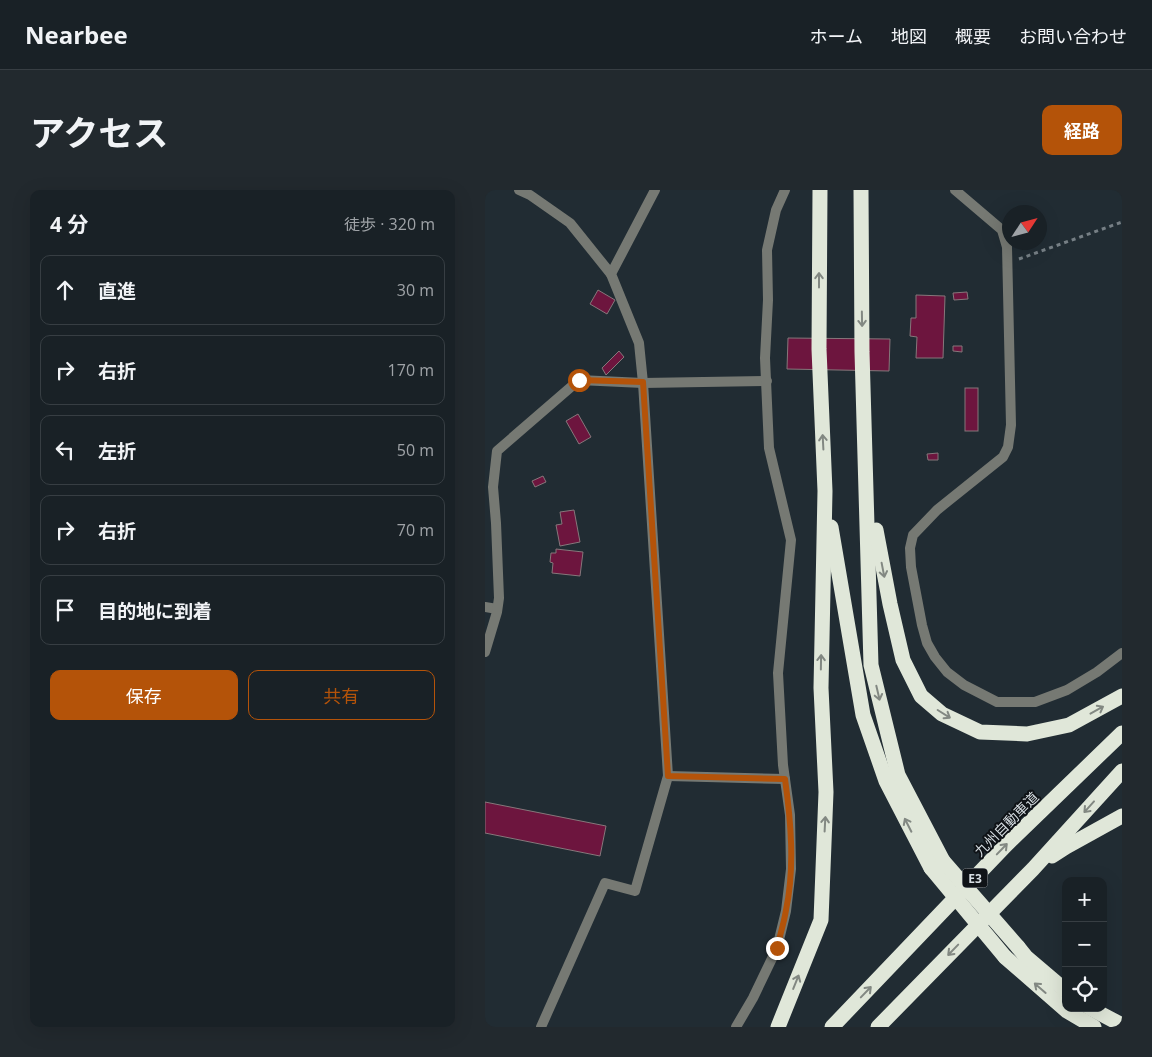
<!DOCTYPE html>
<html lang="ja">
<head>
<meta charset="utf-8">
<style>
  body { margin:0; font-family:"Open Sans","Noto Sans JP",sans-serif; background:#22292e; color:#f1f3f6 }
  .controls { position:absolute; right:15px; bottom:15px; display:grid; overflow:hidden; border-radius:10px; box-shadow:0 5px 20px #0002 }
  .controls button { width:45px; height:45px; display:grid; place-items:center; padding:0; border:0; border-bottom:1px solid #373e43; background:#192126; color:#f1f3f6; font:25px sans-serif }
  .compass { position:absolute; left:517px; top:15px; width:45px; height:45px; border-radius:50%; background:#192126; box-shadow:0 5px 20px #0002; rotate:54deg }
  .stop { position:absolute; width:15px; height:15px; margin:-11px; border:4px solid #b45309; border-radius:50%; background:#fff }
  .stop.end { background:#b45309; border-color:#fff; box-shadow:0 1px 5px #0008 }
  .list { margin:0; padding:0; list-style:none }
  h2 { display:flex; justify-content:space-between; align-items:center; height:65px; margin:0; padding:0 20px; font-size:21px }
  h2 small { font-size:16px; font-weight:400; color:#9fa3a7 }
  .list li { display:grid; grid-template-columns:32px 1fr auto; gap:15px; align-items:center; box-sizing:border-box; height:70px; margin:0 10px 10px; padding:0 10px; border:1px solid #373e43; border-radius:10px }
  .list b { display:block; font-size:19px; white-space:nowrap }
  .list em { font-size:16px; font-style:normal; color:#9fa3a7 }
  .actions { display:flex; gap:10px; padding:15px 20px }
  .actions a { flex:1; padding:11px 0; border:1px solid #b45309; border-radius:10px; text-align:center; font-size:18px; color:#b45309 }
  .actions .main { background:#b45309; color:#fff }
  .icon { flex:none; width:28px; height:28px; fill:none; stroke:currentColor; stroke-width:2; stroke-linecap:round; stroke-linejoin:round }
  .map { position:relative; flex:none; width:637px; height:837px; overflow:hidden; border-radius:10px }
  header { display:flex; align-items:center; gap:30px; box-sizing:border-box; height:70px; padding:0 25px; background:#192126; border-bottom:1px solid #373e43 }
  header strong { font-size:24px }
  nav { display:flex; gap:28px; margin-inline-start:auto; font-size:18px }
  .intro { display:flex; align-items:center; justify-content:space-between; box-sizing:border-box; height:120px; padding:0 30px }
  h1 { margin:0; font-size:35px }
  .button { padding:12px 22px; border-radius:10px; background:#b45309; color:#fff; font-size:18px; font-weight:700 }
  main { display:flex; gap:30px; padding:0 30px }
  aside { flex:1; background:#192126; border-radius:10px; box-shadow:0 5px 20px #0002 }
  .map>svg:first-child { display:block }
</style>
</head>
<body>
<header>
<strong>Nearbee</strong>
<nav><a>ホーム</a><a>地図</a><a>概要</a><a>お問い合わせ</a></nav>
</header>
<div class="intro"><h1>アクセス</h1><a class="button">経路</a></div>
<main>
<aside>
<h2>4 分<small>徒歩 · 320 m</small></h2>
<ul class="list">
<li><svg class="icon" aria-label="ahead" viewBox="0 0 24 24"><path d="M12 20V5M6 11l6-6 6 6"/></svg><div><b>直進</b></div><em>30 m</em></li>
<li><svg class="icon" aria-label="right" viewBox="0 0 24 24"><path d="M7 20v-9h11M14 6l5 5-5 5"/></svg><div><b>右折</b></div><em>170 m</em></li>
<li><svg class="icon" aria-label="left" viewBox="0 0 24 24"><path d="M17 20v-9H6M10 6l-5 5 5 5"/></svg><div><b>左折</b></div><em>50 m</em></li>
<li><svg class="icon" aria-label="right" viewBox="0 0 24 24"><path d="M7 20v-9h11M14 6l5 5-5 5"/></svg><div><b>右折</b></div><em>70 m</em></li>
<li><svg class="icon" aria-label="arrive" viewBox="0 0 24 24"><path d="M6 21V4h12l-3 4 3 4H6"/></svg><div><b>目的地に到着</b></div></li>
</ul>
<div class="actions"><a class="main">保存</a><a>共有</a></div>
</aside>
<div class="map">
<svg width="637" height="837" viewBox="0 0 637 837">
  <rect width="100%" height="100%" fill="#212c33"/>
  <g fill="#6d153e" stroke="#86777b">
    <path d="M 113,100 L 130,110 L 122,124 L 105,114 Z"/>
    <path d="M 482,102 L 483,109 L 469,110 L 468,103 Z"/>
    <path d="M 431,105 L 460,106 L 458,168 L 431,168 L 432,147 L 425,146 L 426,128 L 431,128 Z"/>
    <path d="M 303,148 L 405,149 L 404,181 L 302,179 Z"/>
    <path d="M 468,156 L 477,156 L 477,162 L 468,161 Z"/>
    <path d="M 134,161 L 139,167 L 121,185 L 117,178 Z"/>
    <rect x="480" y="198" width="13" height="43"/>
    <path d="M 93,224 L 106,247 L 94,254 L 81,231 Z"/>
    <path d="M 453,263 L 453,270 L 443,270 L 442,264 Z"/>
    <path d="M 58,286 L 61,292 L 50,297 L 47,291 Z"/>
    <path d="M 89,320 L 95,352 L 75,356 L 71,335 L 77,334 L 75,322 Z"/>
    <path d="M 71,359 L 98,362 L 95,386 L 67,383 L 68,373 L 65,372 L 66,363 L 71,363 Z"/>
    <path d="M 0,612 L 121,636 L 115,666 L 0,643 Z"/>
  </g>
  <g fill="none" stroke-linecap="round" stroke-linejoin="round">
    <path stroke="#767f85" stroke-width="3" stroke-dasharray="4 4" stroke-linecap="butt" d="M 534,69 L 637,32"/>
    <g stroke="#767973" stroke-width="10">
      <path d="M 34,0 L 45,5 L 85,33 L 126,84"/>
      <path d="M 470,0 L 517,40 L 522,57 L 526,235 L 523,257 L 518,267 L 452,320 L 428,345 L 425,358 L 426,377 L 437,435 L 442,453 L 450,467 L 462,482 L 479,495 L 512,512 L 550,512 L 582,500 L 612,482 L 637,463"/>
      <path d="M 0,417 L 12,419"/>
      <path d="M 0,462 L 12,422 L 14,408 L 11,333 L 8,297 L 12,261 L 94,190 L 158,193 L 282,191"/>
      <path d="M 183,586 L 300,589"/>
      <path d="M 56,837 L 120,693 L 150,701 L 183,586 L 158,193 L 154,153 L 126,84 L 170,0"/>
      <path d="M 251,837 L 268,808 L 292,758 L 301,721 L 306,679 L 305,625 L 298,575 L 293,483 L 306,350 L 284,258 L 280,168 L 283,110 L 282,60 L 291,20 L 300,0"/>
    </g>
    <g stroke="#e0e7d9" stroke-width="15">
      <path d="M 376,0 L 377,162 L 386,475 L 413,585 L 458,671"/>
      <path d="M 346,337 L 378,525 L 401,591 L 446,678"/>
      <path d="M 391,340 L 405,414 L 418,470 L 436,506 L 457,524 L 495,542 L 542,544 L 584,535 L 637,506"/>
      <path d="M 567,666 L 581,657 L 637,626"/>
      <path d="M 533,757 L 541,767 L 581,801"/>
      <path d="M 520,767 L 582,821 L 609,837"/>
      <path d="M 605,818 L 637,835"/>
      <path d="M 293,837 L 336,730 L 341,602 L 336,498 L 340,301 L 334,159 L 335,0"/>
      <path d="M 347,837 L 520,656 L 637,543"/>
      <path d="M 393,837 L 548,679 L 637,581"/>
    </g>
    <g stroke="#e0e7d9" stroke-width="15">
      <path d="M 458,671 L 533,757"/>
      <path d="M 446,678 L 520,767"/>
    </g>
  </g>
  <defs><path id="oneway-shaft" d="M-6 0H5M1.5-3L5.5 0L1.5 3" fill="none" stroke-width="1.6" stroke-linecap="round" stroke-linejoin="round" transform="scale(1.25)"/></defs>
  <g stroke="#828882">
    <use href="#oneway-shaft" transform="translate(334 90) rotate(-90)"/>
    <use href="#oneway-shaft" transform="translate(377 129) rotate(89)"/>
    <use href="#oneway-shaft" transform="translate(338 252) rotate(-93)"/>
    <use href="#oneway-shaft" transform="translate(398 380) rotate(79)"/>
    <use href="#oneway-shaft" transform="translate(336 472) rotate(-89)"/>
    <use href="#oneway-shaft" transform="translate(393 503) rotate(77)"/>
    <use href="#oneway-shaft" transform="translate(612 520) rotate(-29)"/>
    <use href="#oneway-shaft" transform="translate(459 524) rotate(32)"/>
    <use href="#oneway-shaft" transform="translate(604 617) rotate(132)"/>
    <use href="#oneway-shaft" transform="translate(340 634) rotate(-87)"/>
    <use href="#oneway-shaft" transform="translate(423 635) rotate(-117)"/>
    <use href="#oneway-shaft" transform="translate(517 659) rotate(-46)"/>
    <use href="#oneway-shaft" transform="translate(468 760) rotate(134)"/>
    <use href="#oneway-shaft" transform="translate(311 792) rotate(-68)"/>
    <use href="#oneway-shaft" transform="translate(555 798) rotate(-139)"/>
    <use href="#oneway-shaft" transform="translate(381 802) rotate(-46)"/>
  </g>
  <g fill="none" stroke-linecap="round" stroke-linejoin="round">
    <path stroke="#b45309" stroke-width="6" d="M 94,190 L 158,192 L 183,586 L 300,589 C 306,632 310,677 301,720 C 299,733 295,745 292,758"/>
  </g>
  <g text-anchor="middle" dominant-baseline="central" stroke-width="4" stroke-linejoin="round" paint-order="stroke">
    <rect fill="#0f1317" stroke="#9ba1a6" stroke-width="1" x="477.5" y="678.5" width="25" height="19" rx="4"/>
    <g font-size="12" font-weight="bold" fill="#d7dee3">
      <text x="490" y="688">E3</text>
    </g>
    <g font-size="14" fill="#d7dee3" stroke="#0f1317">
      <text transform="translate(521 634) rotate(-45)">九州自動車道</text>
    </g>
  </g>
</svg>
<div class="controls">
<button>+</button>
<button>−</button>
<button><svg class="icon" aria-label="locate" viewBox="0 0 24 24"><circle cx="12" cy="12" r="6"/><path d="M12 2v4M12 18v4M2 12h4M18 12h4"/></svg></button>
</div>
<svg class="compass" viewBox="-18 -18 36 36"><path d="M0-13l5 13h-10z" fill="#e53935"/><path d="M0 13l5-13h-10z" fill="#9fa3a7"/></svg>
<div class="stop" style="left:94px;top:190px"></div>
<div class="stop end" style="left:292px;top:758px"></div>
</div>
</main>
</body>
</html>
